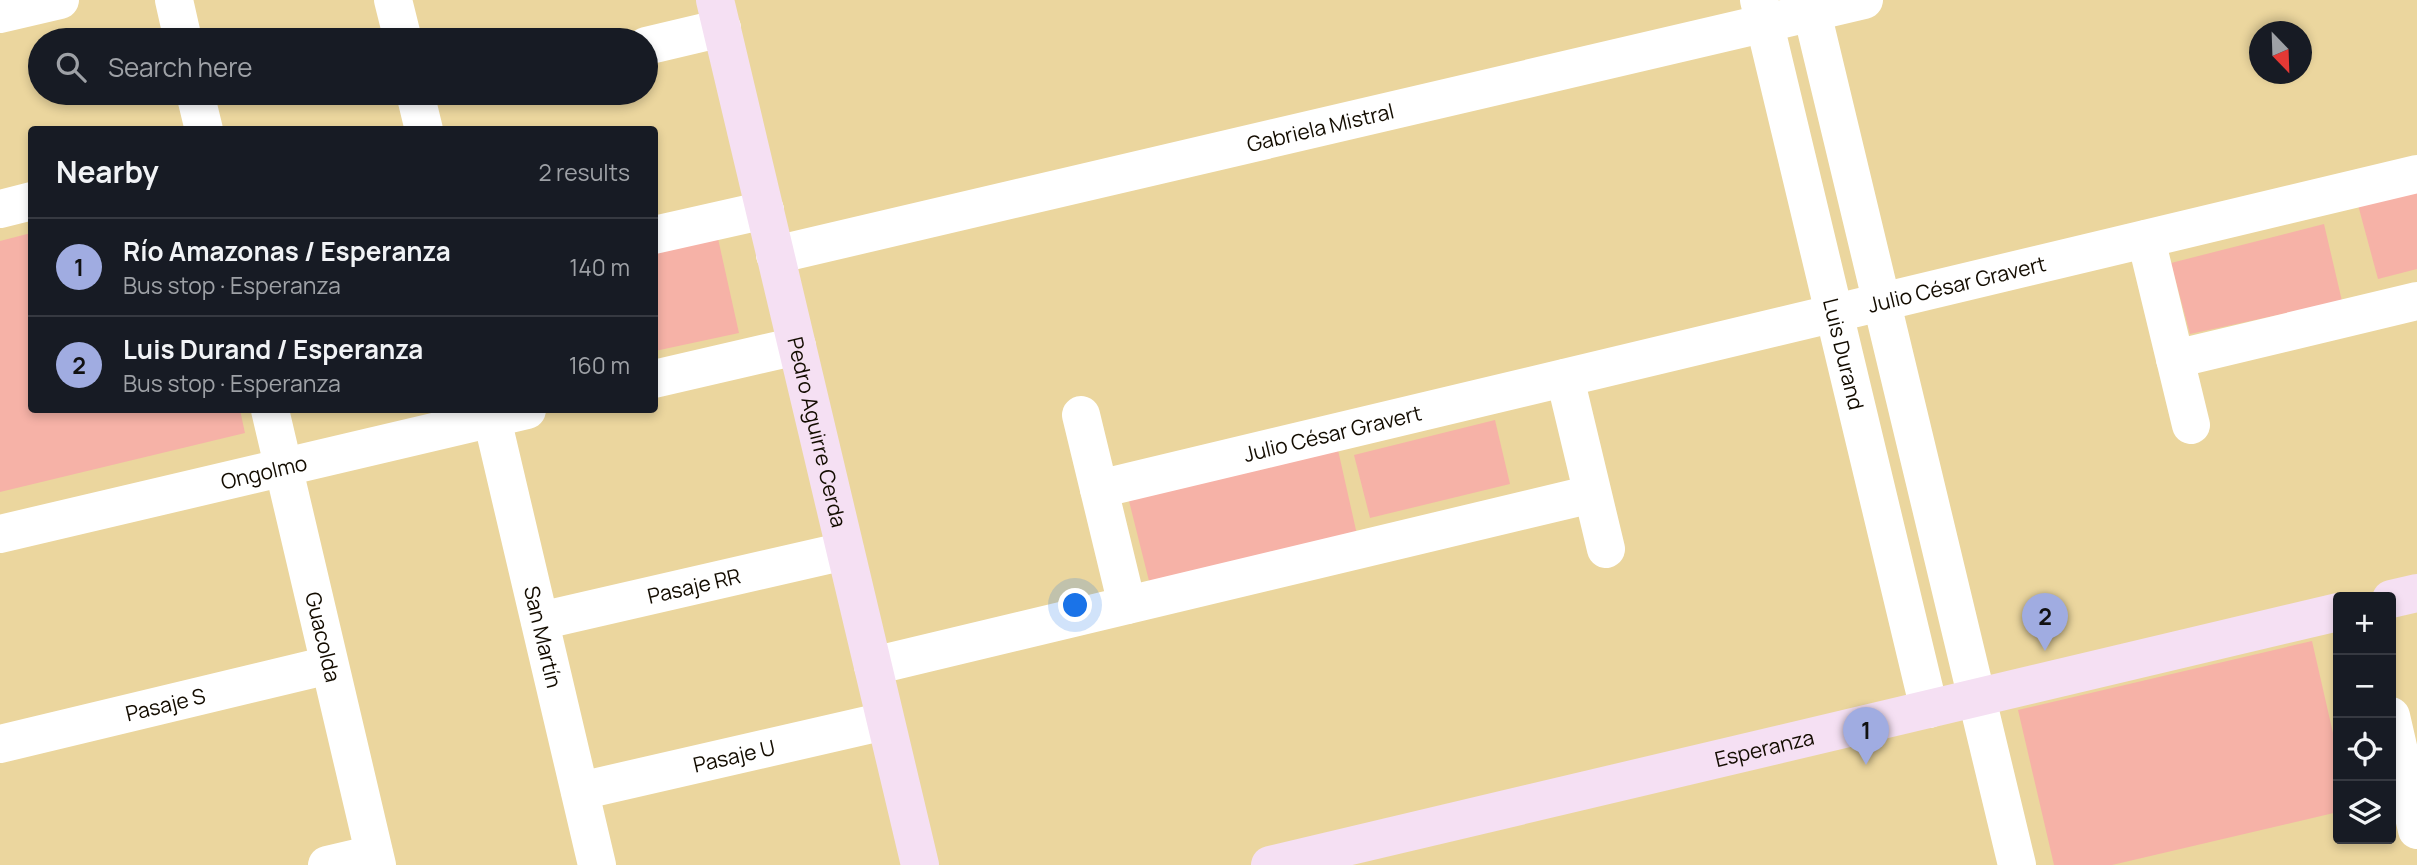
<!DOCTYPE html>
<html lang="en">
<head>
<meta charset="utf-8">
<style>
  body { margin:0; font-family:Manrope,sans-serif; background:#242831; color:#f1f3f6 }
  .controls { position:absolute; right:21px; bottom:21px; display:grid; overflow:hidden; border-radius:7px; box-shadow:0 4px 10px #0003 }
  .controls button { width:63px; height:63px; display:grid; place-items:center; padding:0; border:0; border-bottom:2px solid #363941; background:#171b24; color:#f1f3f6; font:35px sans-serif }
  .compass { position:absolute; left:2249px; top:21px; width:63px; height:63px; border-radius:50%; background:#171b24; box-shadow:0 4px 10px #0003; rotate:157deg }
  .you { position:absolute; left:1076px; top:606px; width:24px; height:24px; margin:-18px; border:5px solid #fff; border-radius:50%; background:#1a73e8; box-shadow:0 0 0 10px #1a73e833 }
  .badge { display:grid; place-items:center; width:46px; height:46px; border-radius:50%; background:#a0ace1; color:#111; font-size:23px; font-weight:700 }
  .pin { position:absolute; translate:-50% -58px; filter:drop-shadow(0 2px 4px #0008) }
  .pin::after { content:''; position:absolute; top:37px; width:24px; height:21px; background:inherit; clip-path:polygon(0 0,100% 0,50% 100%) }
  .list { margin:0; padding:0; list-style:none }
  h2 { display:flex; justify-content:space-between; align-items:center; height:91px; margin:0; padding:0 28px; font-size:30px }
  h2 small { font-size:23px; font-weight:400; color:#9ea1a6 }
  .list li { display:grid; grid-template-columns:46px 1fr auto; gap:21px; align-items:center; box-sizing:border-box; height:98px; padding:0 28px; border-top:2px solid #363941 }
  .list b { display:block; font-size:26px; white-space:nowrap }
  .list p { margin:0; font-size:23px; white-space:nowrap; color:#9ea1a6 }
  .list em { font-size:23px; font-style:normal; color:#9ea1a6 }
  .icon { flex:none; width:38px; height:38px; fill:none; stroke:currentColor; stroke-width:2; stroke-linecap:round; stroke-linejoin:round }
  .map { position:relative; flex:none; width:2417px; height:865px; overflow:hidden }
  .search { position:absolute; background:#171b24; box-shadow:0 4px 10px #0003; left:28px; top:28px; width:630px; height:77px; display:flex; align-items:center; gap:18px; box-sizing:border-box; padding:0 24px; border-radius:38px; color:#9ea1a6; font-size:26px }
  .panel { position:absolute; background:#171b24; box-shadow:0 4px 10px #0003; left:28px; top:126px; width:630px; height:287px; border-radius:7px }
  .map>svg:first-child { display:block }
</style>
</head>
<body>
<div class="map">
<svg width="2417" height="865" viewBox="0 0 2417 865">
  <rect width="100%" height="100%" fill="#ebd69e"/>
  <g fill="#f6b2a7">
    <path d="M 2417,190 L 2417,269 L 2378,279 L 2358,205 Z"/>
    <path d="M 2324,224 L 2342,301 L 2190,334 L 2171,263 Z"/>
    <path d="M 31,233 L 32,410 L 240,410 L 245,433 L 0,492 L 0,241 Z"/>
    <path d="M 717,234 L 739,333 L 655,351 L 654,248 Z"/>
    <path d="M 1495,420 L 1510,484 L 1370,518 L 1354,455 Z"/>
    <path d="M 1336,441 L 1358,539 L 1149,581 L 1128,497 Z"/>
    <path d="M 2312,641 L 2338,755 L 2338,812 L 2112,865 L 2054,865 L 2018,710 Z"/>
  </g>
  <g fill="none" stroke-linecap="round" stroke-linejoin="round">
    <g stroke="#fff" stroke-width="38">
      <path d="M 174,0 L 183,40"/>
      <path d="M 393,0 L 403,40"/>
      <path id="s1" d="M 1759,0 L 1929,709"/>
      <path d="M 1809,0 L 2017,865"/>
      <path d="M 0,14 L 60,0"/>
      <path d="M 646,46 L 722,28"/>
      <path d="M 195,93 L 204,130"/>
      <path d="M 415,93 L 424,130"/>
      <path d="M 0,209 L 32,201"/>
      <path d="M 654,235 L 765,210"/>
      <path d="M 2146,239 L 2191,425"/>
      <path id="s2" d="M 775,255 L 1864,0"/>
      <path d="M 2175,359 L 2417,301"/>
      <path d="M 1565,378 L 1606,549"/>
      <path d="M 654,379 L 797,346"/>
      <path id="s3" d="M 270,410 L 377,865"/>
      <path id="s4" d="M 490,410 L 597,865"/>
      <path d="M 1081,415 L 1127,605"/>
      <path id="s5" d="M 1099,489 L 2417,174"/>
      <path id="s6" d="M 0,534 L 527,410"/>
      <path id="s7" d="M 540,621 L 845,551"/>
      <path d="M 873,666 L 1592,494"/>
      <path d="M 2391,716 L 2417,830"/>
      <path id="s8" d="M 0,744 L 329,665"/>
      <path id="s9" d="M 580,791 L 885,721"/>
      <path d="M 327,865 L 374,854"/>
    </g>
    <g stroke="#f5e0f3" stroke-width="38">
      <path id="s10" d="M 715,0 L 920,865"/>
      <path d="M 2391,599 L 2417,593"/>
      <path id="s11" d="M 1270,865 L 2338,612"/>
    </g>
  </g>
  <g text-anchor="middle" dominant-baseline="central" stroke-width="6" stroke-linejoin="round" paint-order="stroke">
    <g font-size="21" fill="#130c00" stroke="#ebd69e">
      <text stroke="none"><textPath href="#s2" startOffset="560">Gabriela Mistral</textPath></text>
      <text stroke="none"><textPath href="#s5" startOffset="882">Julio César Gravert</textPath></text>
      <text stroke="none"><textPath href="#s1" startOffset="364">Luis Durand</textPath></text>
      <text stroke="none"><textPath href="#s10" startOffset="444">Pedro Aguirre Cerda</textPath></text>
      <text stroke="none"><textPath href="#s5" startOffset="240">Julio César Gravert</textPath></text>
      <text stroke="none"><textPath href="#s6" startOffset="271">Ongolmo</textPath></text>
      <text stroke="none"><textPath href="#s7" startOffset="158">Pasaje RR</textPath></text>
      <text stroke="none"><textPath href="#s3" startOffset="233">Guacolda</textPath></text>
      <text stroke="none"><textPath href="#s4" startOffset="233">San Martín</textPath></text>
      <text stroke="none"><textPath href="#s8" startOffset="170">Pasaje S</textPath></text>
      <text stroke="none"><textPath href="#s11" startOffset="508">Esperanza</textPath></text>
      <text stroke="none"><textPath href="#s9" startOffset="158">Pasaje U</textPath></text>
    </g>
  </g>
</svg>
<div class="controls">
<button>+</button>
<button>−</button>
<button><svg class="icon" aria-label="locate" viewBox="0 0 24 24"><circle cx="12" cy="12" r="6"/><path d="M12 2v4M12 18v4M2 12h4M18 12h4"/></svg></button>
<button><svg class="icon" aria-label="layers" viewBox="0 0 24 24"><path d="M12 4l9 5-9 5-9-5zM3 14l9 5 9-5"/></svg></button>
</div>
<svg class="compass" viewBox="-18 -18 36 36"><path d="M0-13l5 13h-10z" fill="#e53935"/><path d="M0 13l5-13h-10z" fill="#9ea1a6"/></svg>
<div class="you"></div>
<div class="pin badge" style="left:1866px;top:765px">1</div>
<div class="pin badge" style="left:2045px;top:651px">2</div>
<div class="search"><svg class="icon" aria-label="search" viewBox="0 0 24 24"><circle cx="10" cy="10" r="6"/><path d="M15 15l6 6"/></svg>Search here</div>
<section class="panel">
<h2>Nearby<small>2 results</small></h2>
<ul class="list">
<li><span class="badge">1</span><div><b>Río Amazonas / Esperanza</b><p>Bus stop · Esperanza</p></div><em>140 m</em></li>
<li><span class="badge">2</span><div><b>Luis Durand / Esperanza</b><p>Bus stop · Esperanza</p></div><em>160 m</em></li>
</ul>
</section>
</div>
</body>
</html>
